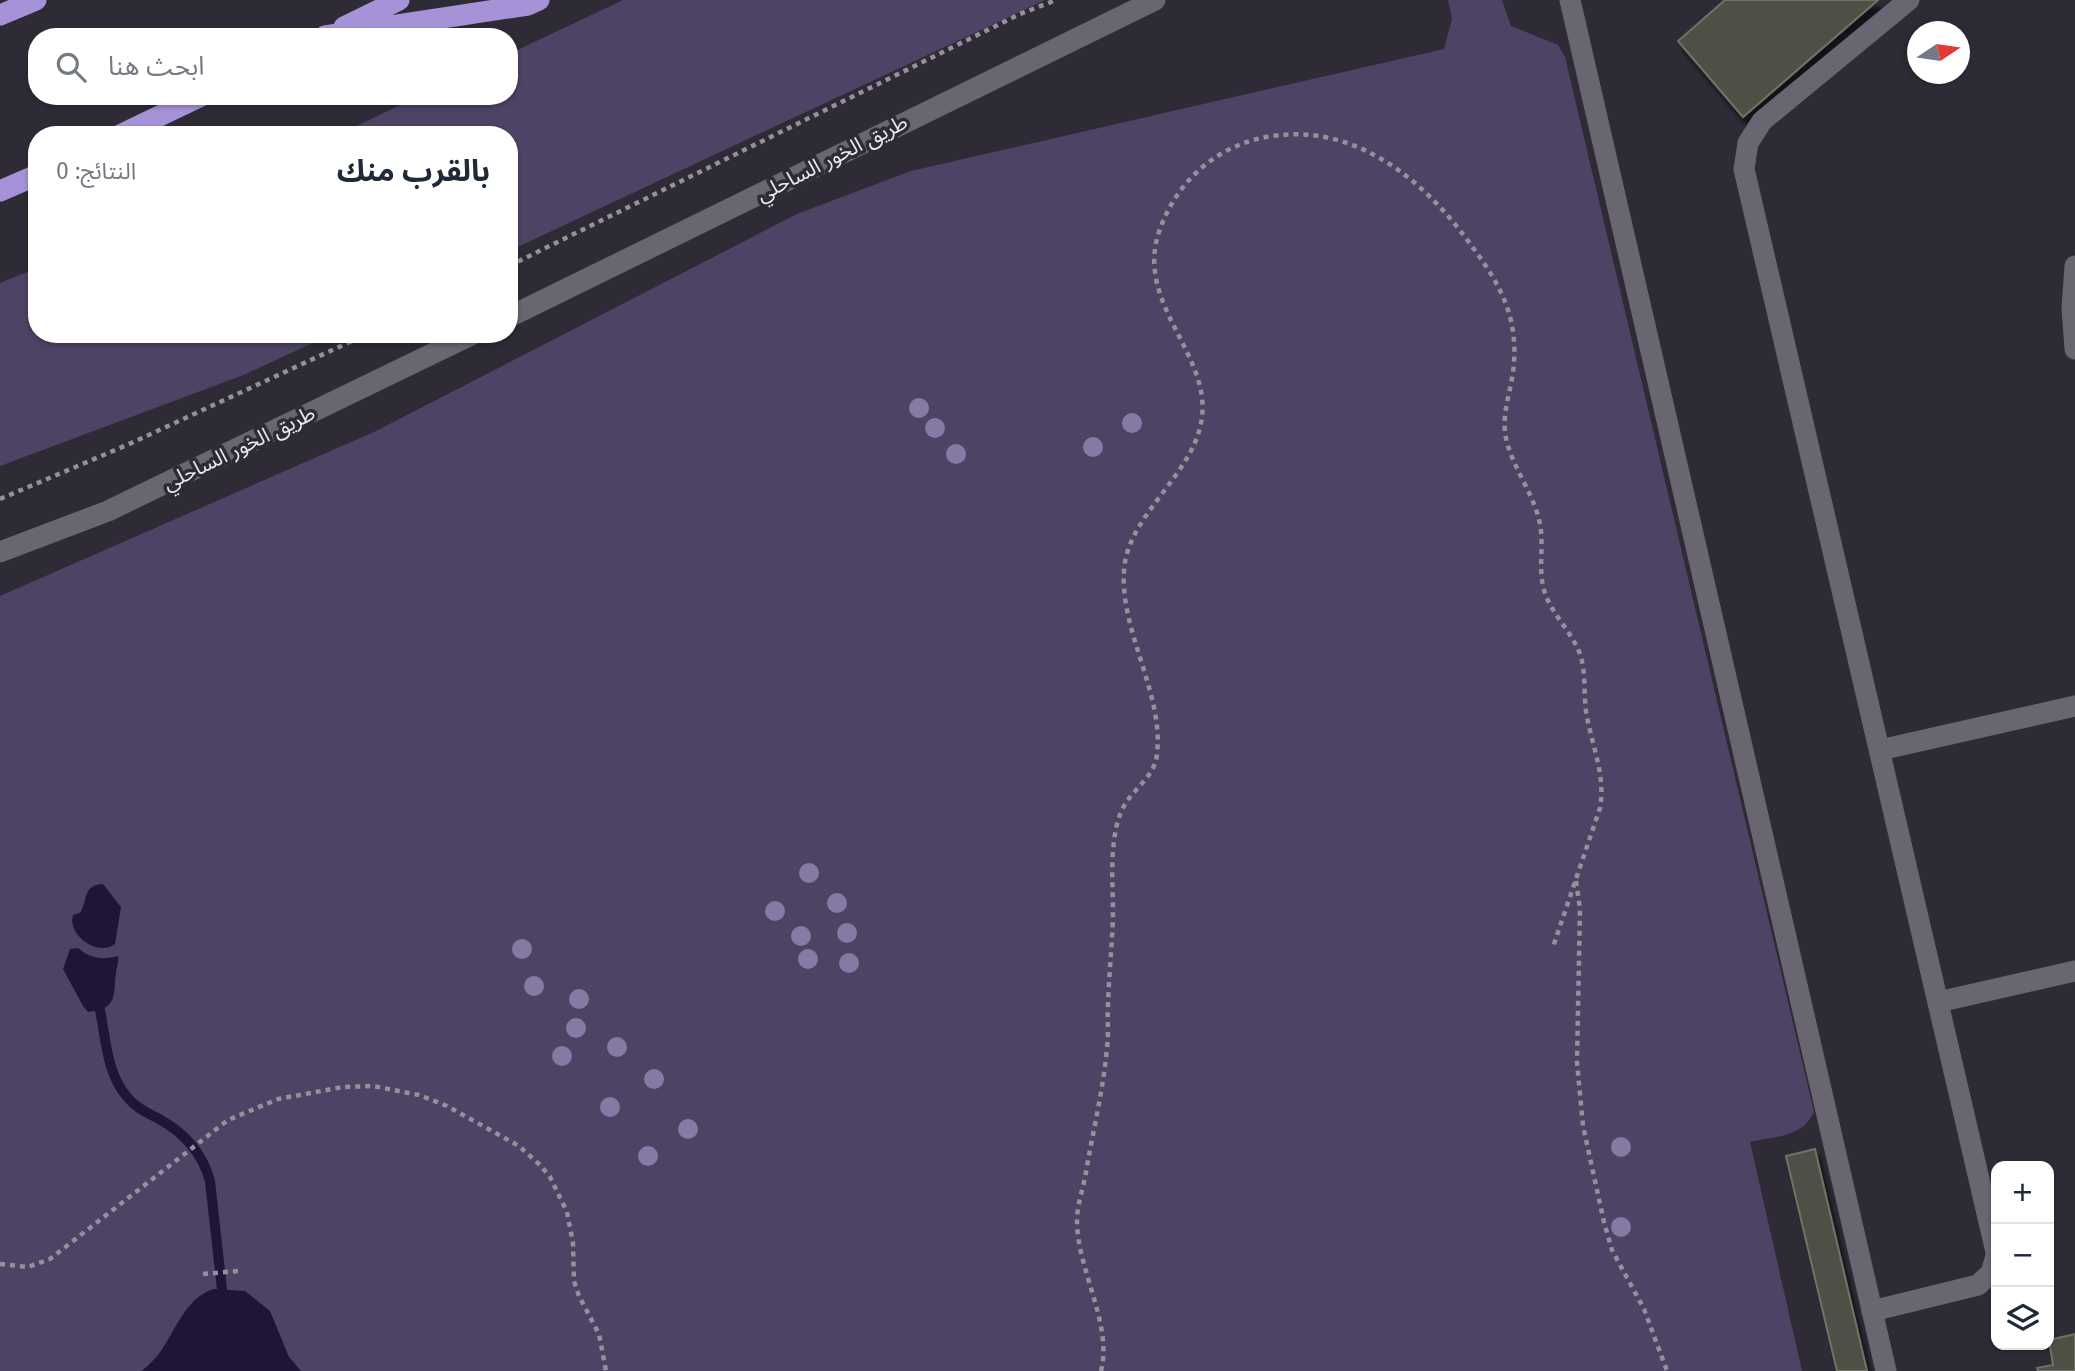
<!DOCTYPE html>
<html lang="ar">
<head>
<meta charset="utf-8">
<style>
  body { margin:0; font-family:"Fira Sans","Noto Sans Arabic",sans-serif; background:#f2f2f3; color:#1f2937; direction:rtl }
  .controls { position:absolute; right:21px; bottom:21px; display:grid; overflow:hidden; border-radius:14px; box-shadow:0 2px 5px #0004 }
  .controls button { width:63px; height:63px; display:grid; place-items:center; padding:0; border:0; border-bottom:2px solid #e0e1e3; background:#fff; color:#1f2937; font:35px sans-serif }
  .compass { position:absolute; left:1907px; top:21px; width:63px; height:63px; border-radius:50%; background:#fff; box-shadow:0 2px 5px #0004; rotate:77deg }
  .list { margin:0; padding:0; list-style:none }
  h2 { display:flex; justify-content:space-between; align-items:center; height:91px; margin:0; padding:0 28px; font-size:30px }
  h2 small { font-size:23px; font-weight:400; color:#747a83 }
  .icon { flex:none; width:38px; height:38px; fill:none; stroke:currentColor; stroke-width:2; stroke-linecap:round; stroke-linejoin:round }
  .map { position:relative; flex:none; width:2075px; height:1371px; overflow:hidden; direction:ltr }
  .search { position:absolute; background:#fff; box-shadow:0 2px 5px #0004; left:28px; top:28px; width:490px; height:77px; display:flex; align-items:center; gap:18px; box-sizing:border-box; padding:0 24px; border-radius:28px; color:#747a83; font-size:26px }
  .panel { position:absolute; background:#fff; box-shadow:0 2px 5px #0004; left:28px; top:126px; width:490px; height:217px; border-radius:28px; direction:rtl }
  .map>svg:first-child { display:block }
</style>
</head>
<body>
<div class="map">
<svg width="2075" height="1371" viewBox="0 0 2075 1371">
  <defs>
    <filter id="shadow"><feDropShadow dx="4.5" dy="8" stdDeviation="2" flood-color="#0009"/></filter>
  </defs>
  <rect width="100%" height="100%" fill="#2e2b36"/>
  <g fill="#4d4365">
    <path d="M 623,0 L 1045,0 L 509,251 L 509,135 L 338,135 L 419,96 L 509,96 L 509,54 Z"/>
    <path d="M 1448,0 L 1502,0 L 1511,26 L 1558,45 L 1565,57 L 1814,1112 C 1802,1138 1775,1136 1750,1142 L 1802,1371 L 0,1371 L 0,596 L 374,432 L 797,214 L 911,171 L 1444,49 L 1452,19 Z"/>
    <path d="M 37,268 L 37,334 L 332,334 L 246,374 L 0,466 L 0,283 Z"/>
  </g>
  <g fill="#201537">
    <path d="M 103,884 L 121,907 L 115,944 C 99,957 67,936 73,915 L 80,913 C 88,901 82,885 103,884 Z"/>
    <path d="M 78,948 C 91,959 102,960 118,956 C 119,963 117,966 116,972 C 113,996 118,1009 88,1012 L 83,1006 L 63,969 L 70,949 Z"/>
    <path d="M 214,1289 L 245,1291 L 270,1311 L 289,1357 L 301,1371 L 142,1371 C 147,1366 153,1361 158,1355 C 175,1333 185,1297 214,1289 Z"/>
  </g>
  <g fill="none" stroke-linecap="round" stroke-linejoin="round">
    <path stroke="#201537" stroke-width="10" d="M 100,1010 C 106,1040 107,1075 128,1098 C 136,1108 148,1113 159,1119 C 185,1133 202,1152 210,1181 L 222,1289"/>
  </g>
  <g fill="#4f5044" stroke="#717265" stroke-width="2" filter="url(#shadow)">
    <path d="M 1725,0 L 1878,0 L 1743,117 L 1678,41 Z"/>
    <path d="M 1815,1149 L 1867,1371 L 1837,1371 L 1786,1156 Z"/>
    <path d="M 2075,1334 L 2075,1371 L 2038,1371 L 2037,1368 L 2053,1365 L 2049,1340 Z"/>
  </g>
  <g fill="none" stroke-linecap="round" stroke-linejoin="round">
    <g stroke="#94919a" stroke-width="4.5" stroke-dasharray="5 5" stroke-linecap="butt">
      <path d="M 509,266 L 1020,14 L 1056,0"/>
      <path d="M 0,499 L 127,445 L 367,334"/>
      <path d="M 1576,881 L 1580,909 L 1577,1062 L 1583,1126 L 1604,1222 L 1612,1250 L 1644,1309 L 1667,1371"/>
      <path d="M 0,1264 L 28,1267 L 50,1259 L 228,1120 L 278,1099 L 343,1087 L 373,1086 L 419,1095 L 447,1106 L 519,1146 L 540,1165 L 550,1177 L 567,1212 L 573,1243 L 574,1281 L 579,1296 L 599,1334 L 606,1371"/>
      <path d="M 203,1274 L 238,1271"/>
      <path d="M 1101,1371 C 1113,1325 1077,1269 1077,1221 C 1077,1207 1082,1191 1085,1178 C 1092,1135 1103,1092 1107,1048 C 1109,1033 1107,1019 1108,1004 C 1109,975 1112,946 1113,916 C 1113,887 1110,857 1116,829 C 1117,823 1120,813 1123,808 C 1133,788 1155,777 1157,754 C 1164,694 1120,632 1124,571 C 1127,514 1195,475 1202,417 C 1210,352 1133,302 1160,229 C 1178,179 1219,144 1272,136 C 1353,124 1419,176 1465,237 C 1483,261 1500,284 1509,313 C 1515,334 1516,356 1512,378 C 1509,396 1503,413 1505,432 C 1509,464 1534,492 1540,524 C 1544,546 1538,569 1544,590 C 1550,611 1567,627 1577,647 C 1587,667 1583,689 1586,711 C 1591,744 1606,774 1600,808 L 1553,947"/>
    </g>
    <g stroke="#696672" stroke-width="21">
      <path d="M 1570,0 L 1886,1371"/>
      <path d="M 1909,0 L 1762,121 L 1748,143 L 1744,169 L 1996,1252"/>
      <path d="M 2075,266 L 2072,308 L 2075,349"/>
      <path d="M 509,317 L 1155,0"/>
      <path d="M 0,552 L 108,511 L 473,334"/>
      <path d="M 1880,750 L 2075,706"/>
      <path d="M 1938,1002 L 2075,971"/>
      <path d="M 1872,1311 L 1978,1285 L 1991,1273 L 1996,1256"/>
    </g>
    <g stroke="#a693d7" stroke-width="21">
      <path d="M 0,15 L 36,0"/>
      <path d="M 344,27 L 399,0"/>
      <path d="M 325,36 L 528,5 L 539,0"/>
      <path d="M 120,135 L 201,96"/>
      <path d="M 0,191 L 37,175"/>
    </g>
  </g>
  <g fill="#857aa4">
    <circle cx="919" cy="408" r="10"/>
    <circle cx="1132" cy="423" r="10"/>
    <circle cx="935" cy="428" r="10"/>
    <circle cx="1093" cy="447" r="10"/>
    <circle cx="956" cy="454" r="10"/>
    <circle cx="809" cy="873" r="10"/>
    <circle cx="837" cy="903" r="10"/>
    <circle cx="775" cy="911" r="10"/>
    <circle cx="847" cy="933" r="10"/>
    <circle cx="801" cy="936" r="10"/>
    <circle cx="522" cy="949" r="10"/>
    <circle cx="808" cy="959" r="10"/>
    <circle cx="849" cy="963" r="10"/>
    <circle cx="534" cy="986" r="10"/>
    <circle cx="579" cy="999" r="10"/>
    <circle cx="576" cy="1028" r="10"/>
    <circle cx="617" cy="1047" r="10"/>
    <circle cx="562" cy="1056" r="10"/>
    <circle cx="654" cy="1079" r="10"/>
    <circle cx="610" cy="1107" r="10"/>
    <circle cx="688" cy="1129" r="10"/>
    <circle cx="1621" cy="1147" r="10"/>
    <circle cx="648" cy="1156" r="10"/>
    <circle cx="1621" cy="1227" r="10"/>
  </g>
  <g text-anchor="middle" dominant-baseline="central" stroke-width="7" stroke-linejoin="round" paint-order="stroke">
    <g font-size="21" fill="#eae8ef" stroke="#2e2b36">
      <text transform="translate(832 158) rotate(-27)">طريق الخور الساحلي</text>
      <text transform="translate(239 448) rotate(-26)">طريق الخور الساحلي</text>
    </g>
  </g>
</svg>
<div class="controls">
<button>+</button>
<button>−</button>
<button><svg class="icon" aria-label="layers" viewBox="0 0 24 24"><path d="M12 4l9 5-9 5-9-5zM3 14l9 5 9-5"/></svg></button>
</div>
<svg class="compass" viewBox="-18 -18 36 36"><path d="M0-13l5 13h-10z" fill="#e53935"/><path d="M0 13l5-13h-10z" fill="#747a83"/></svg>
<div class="search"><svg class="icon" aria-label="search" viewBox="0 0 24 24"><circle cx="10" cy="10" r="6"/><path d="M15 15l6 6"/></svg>ابحث هنا</div>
<section class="panel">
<h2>بالقرب منك<small>النتائج: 0</small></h2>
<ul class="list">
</ul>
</section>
</div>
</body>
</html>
